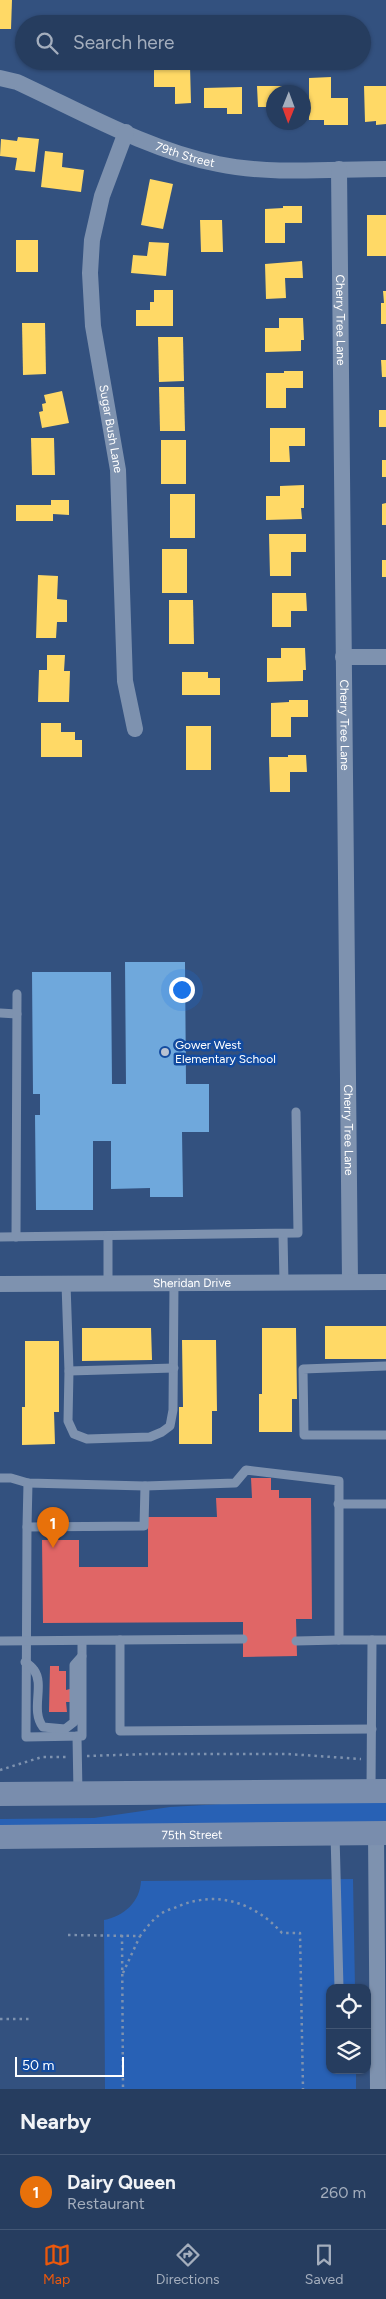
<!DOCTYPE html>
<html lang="en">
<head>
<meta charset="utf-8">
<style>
  body { margin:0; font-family:Figtree,sans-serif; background:#324868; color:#f1f3f6 }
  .controls { position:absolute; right:15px; bottom:15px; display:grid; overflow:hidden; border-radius:10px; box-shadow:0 1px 4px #0004 }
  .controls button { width:45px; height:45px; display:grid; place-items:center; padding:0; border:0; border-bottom:1px solid #425674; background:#263d5f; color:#f1f3f6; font:25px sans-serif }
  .compass { position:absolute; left:266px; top:85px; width:45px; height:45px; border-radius:50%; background:#263d5f; box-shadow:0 1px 4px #0004; rotate:181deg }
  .scale { position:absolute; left:15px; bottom:12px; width:109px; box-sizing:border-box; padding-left:5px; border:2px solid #fff; border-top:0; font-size:14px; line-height:18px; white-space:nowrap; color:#fff; -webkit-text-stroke:4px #134b9f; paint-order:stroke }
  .you { position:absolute; left:181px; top:989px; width:18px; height:18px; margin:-12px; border:4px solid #fff; border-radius:50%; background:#1a73e8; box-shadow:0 0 0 8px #1a73e833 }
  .badge { display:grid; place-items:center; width:32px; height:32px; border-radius:50%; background:#ea580c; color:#fff; font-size:16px; font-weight:700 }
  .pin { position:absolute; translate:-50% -41px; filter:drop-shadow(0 1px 2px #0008) }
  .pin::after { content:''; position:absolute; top:26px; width:18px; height:15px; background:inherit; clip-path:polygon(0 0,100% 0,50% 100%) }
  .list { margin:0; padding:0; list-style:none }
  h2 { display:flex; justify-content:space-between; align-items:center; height:65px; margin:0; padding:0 20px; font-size:21px }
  h2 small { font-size:16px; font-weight:400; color:#a4aebd }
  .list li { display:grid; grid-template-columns:32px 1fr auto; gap:15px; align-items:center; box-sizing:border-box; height:75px; padding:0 20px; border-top:1px solid #425674 }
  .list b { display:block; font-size:19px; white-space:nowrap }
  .list p { margin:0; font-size:16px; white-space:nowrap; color:#a4aebd }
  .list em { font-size:16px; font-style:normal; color:#a4aebd }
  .icon { flex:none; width:28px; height:28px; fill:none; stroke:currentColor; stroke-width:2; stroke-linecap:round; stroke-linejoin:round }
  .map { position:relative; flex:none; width:386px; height:2089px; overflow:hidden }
  .search { position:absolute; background:#263d5f; box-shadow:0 1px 4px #0004; left:15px; right:15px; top:15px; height:55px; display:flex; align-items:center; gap:12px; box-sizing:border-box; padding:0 18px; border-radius:28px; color:#a4aebd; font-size:19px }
  .sheet { height:140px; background:#263d5f }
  nav { display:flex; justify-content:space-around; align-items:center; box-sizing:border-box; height:70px; border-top:1px solid #425674; background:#263d5f; font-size:14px; color:#a4aebd }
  nav a { display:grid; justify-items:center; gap:2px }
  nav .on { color:#ea580c }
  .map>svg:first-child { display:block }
</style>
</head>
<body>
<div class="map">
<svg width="386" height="2089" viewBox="0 0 386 2089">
  <rect width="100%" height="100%" fill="#33517f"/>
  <g fill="#2861b5">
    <path d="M 386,1799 L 386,1824 L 0,1828 L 0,1819 L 94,1818 L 170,1807 L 239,1803 Z"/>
    <path d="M 353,1879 L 355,1988 L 330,1988 L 330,2070 L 356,2070 L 356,2089 L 105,2089 L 104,1920 C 124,1916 140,1902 141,1881 Z"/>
  </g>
  <g fill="#ffd966">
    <path d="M 0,0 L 12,0 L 11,29 L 0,29 Z"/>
    <path d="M 154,66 L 190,66 L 191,103 L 175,104 L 175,87 L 154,87 Z"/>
    <path d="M 331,77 L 331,98 L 348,98 L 348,125 L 324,125 L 324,120 L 309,120 L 309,78 Z"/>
    <path d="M 257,86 L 293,86 L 293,92 L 274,92 L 274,107 L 258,107 Z"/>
    <path d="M 364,86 L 386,86 L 386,124 L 376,125 L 376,121 L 365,122 Z"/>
    <path d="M 242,87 L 242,114 L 227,114 L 227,108 L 204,108 L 204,88 Z"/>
    <path d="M 18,137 L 39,139 L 35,172 L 15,170 L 17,158 L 0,156 L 1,139 L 17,141 Z"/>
    <path d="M 45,151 L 63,153 L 62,167 L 84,170 L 81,192 L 41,187 Z"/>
    <path d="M 150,179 L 173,184 L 163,229 L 141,225 Z"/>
    <path d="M 283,206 L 302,206 L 302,223 L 285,223 L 285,243 L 265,243 L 265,209 L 283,208 Z"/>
    <rect x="367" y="215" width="19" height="41"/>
    <path d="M 200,220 L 222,220 L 223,252 L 201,252 Z"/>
    <rect x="16" y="240" width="22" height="32"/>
    <path d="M 149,242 L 169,243 L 166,276 L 131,273 L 133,255 L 147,256 Z"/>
    <path d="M 302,261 L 303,278 L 285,278 L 286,298 L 266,299 L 265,264 Z"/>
    <path d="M 154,290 L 173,290 L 173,326 L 136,326 L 136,310 L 150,310 L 150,302 L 154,302 Z"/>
    <path d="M 383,291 L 386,291 L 386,324 L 381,324 L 381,303 L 384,303 Z"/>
    <path d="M 279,318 L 303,318 L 304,340 L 301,340 L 301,351 L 265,352 L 265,328 L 279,328 Z"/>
    <path d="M 22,323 L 45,323 L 46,374 L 23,375 Z"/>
    <path d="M 158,337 L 183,337 L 184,381 L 159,382 Z"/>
    <path d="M 381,360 L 386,360 L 386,377 L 382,377 Z"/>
    <path d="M 284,371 L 303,371 L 303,388 L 286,388 L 286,408 L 266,408 L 266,373 L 284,373 Z"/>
    <path d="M 159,387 L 184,387 L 185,431 L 160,431 Z"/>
    <path d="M 62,391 L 69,423 L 42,428 L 39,412 L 43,411 L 42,404 L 46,403 L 44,395 Z"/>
    <rect x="379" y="410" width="7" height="17"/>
    <path d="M 270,428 L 305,428 L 305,446 L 289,446 L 290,462 L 270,462 Z"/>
    <path d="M 31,438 L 54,438 L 55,475 L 32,475 Z"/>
    <rect x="161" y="440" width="25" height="44"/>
    <rect x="382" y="460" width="4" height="17"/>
    <path d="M 304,485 L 304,508 L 301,508 L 302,519 L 266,520 L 266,496 L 280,496 L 280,486 Z"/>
    <rect x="170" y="494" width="25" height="44"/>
    <path d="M 51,500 L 69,500 L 69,515 L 53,514 L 53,521 L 16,521 L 16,505 L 51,505 Z"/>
    <path d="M 386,503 L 386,525 L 382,525 L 382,504 Z"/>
    <path d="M 269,534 L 306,534 L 306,552 L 291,552 L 291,576 L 270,576 Z"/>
    <rect x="162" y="549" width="25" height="44"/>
    <rect x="382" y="560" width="4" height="17"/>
    <path d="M 38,575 L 58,576 L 57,599 L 67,600 L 67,622 L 57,622 L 56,638 L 36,638 Z"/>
    <path d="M 272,593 L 306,593 L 307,611 L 291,611 L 291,627 L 272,627 Z"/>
    <path d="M 169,600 L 193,600 L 194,644 L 169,644 Z"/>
    <path d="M 281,648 L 305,648 L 306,670 L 303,670 L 303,681 L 267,682 L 267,658 L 281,658 Z"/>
    <path d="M 47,655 L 65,655 L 64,671 L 70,671 L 69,702 L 38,702 L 39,670 L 47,670 Z"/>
    <path d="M 182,672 L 208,672 L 208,678 L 220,678 L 220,695 L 182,695 Z"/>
    <path d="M 289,700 L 308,700 L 308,717 L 291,717 L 291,737 L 271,737 L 271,703 L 289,702 Z"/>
    <path d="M 41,723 L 61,723 L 61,732 L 75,732 L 75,740 L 82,740 L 82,757 L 41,757 Z"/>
    <rect x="186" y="726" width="25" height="44"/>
    <path d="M 288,755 L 306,755 L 307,772 L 290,772 L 290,792 L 270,792 L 269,757 L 288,757 Z"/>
    <rect x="325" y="1326" width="61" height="33"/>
    <path d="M 82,1328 L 151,1328 L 152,1360 L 82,1361 Z"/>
    <path d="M 262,1328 L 296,1328 L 297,1399 L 292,1399 L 292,1432 L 259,1432 L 259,1394 L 262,1394 Z"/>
    <path d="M 182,1340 L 216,1340 L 217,1411 L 212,1411 L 212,1444 L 179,1444 L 179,1407 L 183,1407 Z"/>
    <path d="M 25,1341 L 59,1341 L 59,1412 L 54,1412 L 55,1444 L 22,1445 L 22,1407 L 25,1407 Z"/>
  </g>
  <g fill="#e06666">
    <path d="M 251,1478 L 271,1478 L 271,1490 L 279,1490 L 279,1498 L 311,1498 L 312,1619 L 296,1619 L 297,1656 L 243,1657 L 243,1622 L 43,1623 L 42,1540 L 79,1540 L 79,1567 L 148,1567 L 148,1517 L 217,1517 L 216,1498 L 252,1498 Z"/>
    <path d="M 50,1666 L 59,1666 L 59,1671 L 66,1671 L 66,1690 L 70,1689 L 70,1702 L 66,1702 L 67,1712 L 49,1712 Z"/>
  </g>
  <path fill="#6fa8dc" d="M 125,962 L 185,962 L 186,1084 L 209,1084 L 209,1132 L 182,1132 L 183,1197 L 150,1197 L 150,1188 L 111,1189 L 111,1141 L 93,1141 L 93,1210 L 36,1210 L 35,1115 L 40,1115 L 40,1094 L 33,1094 L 32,972 L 111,972 L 112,1084 L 126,1084 Z"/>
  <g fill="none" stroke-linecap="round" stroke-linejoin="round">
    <g stroke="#7e92af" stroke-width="2.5" stroke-dasharray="2.5 4" stroke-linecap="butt">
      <path d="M 87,1756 L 148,1754 L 288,1754 L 361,1759"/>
      <path d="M 0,1770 L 42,1757 L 67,1757"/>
      <path d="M 68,1935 L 140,1936 C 146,1929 151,1921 158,1916 C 163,1911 172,1909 179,1906 C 218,1890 255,1903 282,1933 L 300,1933 L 303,2089"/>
      <path d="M 122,1935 L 123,2089"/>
      <path d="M 123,1973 L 140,1936"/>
      <path d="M 0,2019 L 29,2019"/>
    </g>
    <g stroke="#7e92af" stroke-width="9">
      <path d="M 0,1013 L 17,1014"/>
      <path d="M 283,1234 L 284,1283"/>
      <path d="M 0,1237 L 298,1233 L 296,1112"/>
      <path d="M 16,1237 L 17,994"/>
      <path d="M 66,1284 L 69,1371 L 68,1421 L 74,1434 L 87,1439 L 150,1437 L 162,1432 L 170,1426 L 173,1410 L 174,1283"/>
      <path d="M 108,1284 L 108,1236"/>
      <path d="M 386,1366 L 303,1369 L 304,1435 L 386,1435"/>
      <path d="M 69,1371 L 174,1368"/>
      <path d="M 0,1478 L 11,1478 L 28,1483 L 145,1486 L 235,1483 L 246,1470 L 339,1481 L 339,1640 L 372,1640"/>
      <path d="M 28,1483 L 27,1527 L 144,1526 L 145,1486"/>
      <path d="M 338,1504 L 386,1504"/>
      <path d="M 27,1527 L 26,1737 L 82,1736 L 82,1641"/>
      <path d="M 120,1640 L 243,1639"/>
      <path d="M 0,1641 L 120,1640 L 120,1731 L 372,1729"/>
      <path d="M 296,1641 L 339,1640"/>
      <path d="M 25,1662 C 28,1664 32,1667 34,1670 C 45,1685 30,1710 43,1727 L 65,1729 L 74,1722 L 74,1665 L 82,1656"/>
      <path d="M 77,1736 L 78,1793"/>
      <path d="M 371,1790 L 372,1640 L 386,1640"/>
      <path d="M 335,1834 L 339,1988"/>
    </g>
    <g stroke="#7e92af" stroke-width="16">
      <path id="s1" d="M 0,78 L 17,82 C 82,112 148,150 218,164 C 272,175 331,169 386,169"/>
      <path id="s2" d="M 126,132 L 102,196 L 92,240 L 90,273 L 93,326 L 118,470 L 125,681 L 135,729"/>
      <path id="s3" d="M 339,169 L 350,1282"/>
      <path d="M 343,657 L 386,657"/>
      <path id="s4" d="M 0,1284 L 386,1282"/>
      <path d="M 376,1833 L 378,2089"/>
    </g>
    <g stroke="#798dad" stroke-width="24">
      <path d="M 0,1794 L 386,1791"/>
      <path id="s5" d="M 0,1837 L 386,1833"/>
    </g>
  </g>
  <circle fill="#b8c2d2" stroke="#134b9f" stroke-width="2" cx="165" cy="1052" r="5"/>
  <g text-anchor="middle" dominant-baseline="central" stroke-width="5" stroke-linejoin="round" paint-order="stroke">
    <g font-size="12" fill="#fff" stroke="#134b9f">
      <text stroke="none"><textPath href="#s1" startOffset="201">79th Street</textPath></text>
      <text stroke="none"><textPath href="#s3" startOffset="151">Cherry Tree Lane</textPath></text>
      <text stroke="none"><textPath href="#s2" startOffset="304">Sugar Bush Lane</textPath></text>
      <text stroke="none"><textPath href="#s3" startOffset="556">Cherry Tree Lane</textPath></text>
      <text stroke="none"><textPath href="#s3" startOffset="961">Cherry Tree Lane</textPath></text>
      <text stroke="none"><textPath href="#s4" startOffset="192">Sheridan Drive</textPath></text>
      <text stroke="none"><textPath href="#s5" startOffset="192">75th Street</textPath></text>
    </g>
    <g font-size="12" fill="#fff" stroke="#134b9f" text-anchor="start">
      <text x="175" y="1045">Gower West<tspan x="175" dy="14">Elementary School</tspan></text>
    </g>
  </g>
</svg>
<div class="controls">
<button><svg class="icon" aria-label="locate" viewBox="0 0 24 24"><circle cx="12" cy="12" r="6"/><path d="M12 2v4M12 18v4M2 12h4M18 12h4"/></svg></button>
<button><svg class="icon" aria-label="layers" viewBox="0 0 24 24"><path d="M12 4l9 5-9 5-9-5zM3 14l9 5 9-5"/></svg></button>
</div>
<svg class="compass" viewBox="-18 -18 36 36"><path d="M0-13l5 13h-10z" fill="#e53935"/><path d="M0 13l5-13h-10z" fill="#a4aebd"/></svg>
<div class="scale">50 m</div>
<div class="you"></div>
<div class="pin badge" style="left:53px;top:1548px;background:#e8710a">1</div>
<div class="search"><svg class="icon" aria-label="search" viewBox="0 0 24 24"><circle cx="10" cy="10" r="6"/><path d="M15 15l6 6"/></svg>Search here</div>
</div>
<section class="sheet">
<h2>Nearby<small></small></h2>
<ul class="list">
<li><span class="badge" style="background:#e8710a">1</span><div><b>Dairy Queen</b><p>Restaurant</p></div><em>260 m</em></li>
</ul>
</section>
<nav>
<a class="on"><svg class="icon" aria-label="map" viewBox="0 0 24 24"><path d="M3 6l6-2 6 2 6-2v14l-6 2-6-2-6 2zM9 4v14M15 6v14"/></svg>Map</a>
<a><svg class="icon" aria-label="directions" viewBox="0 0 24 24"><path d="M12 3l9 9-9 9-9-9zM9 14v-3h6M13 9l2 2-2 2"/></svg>Directions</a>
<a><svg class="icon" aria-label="saved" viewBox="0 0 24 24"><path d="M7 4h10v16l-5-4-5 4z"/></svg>Saved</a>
</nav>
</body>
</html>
